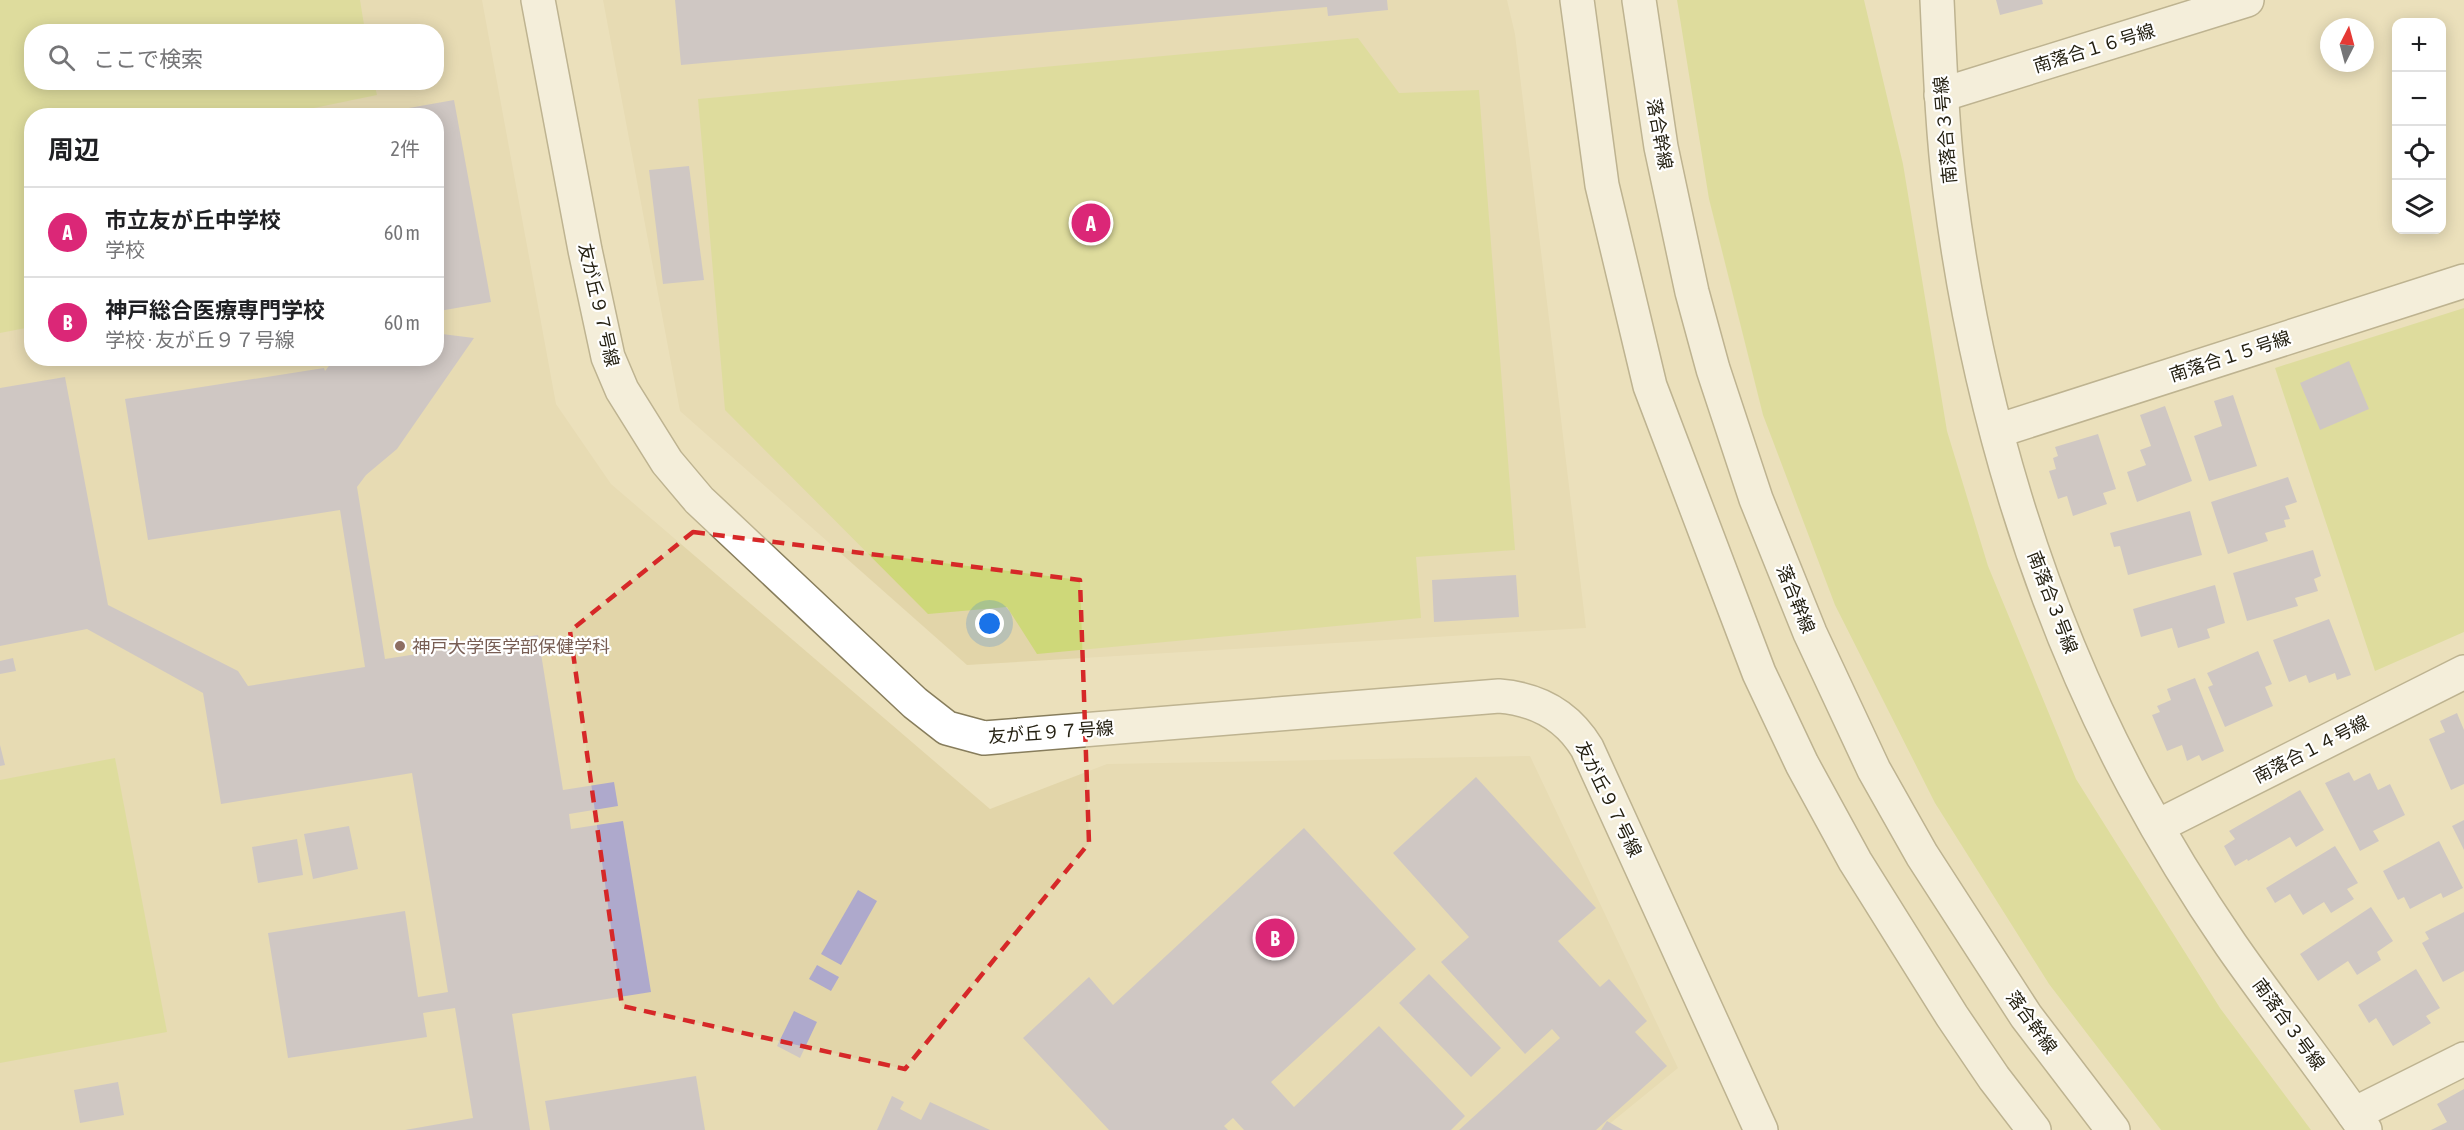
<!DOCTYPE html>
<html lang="ja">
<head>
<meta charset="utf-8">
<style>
  body { margin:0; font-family:"Asap Condensed","Noto Sans JP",sans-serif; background:#f6f6f6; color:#202124 }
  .controls { position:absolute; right:18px; top:18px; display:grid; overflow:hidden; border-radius:12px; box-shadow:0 3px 15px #0003 }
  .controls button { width:54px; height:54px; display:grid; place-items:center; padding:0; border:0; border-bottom:2px solid #e0e0e0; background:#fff; color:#202124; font:30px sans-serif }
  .compass { position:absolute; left:2320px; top:18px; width:54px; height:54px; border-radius:50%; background:#fff; box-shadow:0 3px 15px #0003; rotate:6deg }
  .you { position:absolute; left:990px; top:624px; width:21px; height:21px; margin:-15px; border:4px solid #fff; border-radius:50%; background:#1a73e8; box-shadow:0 0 0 9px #1a73e833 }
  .badge { display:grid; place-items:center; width:39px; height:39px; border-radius:50%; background:#db2777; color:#fff; font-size:20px; font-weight:700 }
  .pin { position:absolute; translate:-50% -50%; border:3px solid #fff; box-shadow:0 2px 6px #0006 }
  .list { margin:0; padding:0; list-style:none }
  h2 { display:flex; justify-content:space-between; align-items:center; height:78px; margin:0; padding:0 24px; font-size:26px }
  h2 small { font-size:20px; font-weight:400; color:#757577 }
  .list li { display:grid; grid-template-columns:39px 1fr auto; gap:18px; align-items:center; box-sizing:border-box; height:90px; padding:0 24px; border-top:2px solid #e0e0e0 }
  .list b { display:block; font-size:22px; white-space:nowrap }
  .list p { margin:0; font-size:20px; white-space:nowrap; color:#757577 }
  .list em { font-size:20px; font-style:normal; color:#757577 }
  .icon { flex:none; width:33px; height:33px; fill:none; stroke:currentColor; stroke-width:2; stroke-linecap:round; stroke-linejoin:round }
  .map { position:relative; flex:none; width:2464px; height:1130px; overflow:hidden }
  .search { position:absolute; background:#fff; box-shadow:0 3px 15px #0003; left:24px; top:24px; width:420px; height:66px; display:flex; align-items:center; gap:15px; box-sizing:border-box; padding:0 21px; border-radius:24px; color:#757577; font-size:22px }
  .panel { position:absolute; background:#fff; box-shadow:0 3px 15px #0003; left:24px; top:108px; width:420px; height:258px; border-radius:24px }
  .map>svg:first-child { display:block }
</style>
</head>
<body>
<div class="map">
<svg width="2464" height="1130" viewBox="0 0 2464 1130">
  <rect width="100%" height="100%" fill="#ebe0bb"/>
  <g fill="#e2d5a9" fill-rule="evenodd">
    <path d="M 0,0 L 482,0 L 556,404 L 611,484 L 990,809 L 1107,764 L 1530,756 L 1678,1068 L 1602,1130 L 0,1130 ZM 32,32 L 436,32 L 436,82 L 32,82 ZM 32,116 L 436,116 L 436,358 L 32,358 Z"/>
    <path d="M 603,0 L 1507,0 L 1515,34 L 1586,628 L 967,665 L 680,411 Z"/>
  </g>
  <g fill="#ced879">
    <path d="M 0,0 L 360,0 L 365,31 L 32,32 L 32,82 L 374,82 L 377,95 L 280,115 L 32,116 L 31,327 L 0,333 Z"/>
    <path d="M 1677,0 L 1864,0 L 1903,164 L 1947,431 L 1988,566 L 2076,779 L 2220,1008 L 2311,1130 L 2161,1130 L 2049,984 L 1935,803 L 1835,605 L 1763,415 L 1709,199 Z"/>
    <path d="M 1358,38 L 1399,93 L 1479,90 L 1515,550 L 1416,557 L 1421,618 L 1037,654 L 1007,607 L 928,614 L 725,410 L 698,99 Z"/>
    <path d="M 2464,308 L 2464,632 L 2375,671 L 2275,368 Z"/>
    <path d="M 115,758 L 167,1032 L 0,1063 L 0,780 Z"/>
  </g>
  <g fill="#aea9cc">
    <path d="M 675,0 L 1387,0 L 1388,10 L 1328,16 L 1327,7 L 681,65 Z"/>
    <path d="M 1996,0 L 2042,0 L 2043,4 L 2000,15 Z"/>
    <path d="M 454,100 L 491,302 L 439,311 L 442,334 L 474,338 L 397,449 L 366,475 L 357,487 L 385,659 L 538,635 L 563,790 L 614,782 L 618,806 L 569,814 L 571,829 L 623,821 L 651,992 L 512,1014 L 530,1130 L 405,1130 L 473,1118 L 455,1008 L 423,1013 L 427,1037 L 288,1058 L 268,933 L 405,911 L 418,997 L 448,992 L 412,773 L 221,804 L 203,693 L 87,629 L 0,646 L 0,388 L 65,377 L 108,605 L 238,671 L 248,686 L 365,667 L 340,510 L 148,540 L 125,399 L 324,368 L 325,371 L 335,358 L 436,358 L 436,116 L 375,114 Z"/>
    <path d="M 689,166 L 704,280 L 663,284 L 649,170 Z"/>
    <path d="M 2349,361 L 2369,409 L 2320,430 L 2300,383 Z"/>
    <path d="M 2233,395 L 2257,466 L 2209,481 L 2194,436 L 2222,426 L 2214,401 Z"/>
    <path d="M 2165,406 L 2192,481 L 2137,502 L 2127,472 L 2146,465 L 2140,450 L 2151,446 L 2140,415 Z"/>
    <path d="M 2098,434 L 2116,489 L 2103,493 L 2107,504 L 2073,516 L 2067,496 L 2058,499 L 2049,471 L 2056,469 L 2053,458 L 2058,456 L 2055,447 Z"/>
    <path d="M 2288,477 L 2297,502 L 2285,506 L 2290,519 L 2284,520 L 2286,527 L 2265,533 L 2268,541 L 2228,554 L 2211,502 Z"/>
    <path d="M 2190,511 L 2202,555 L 2128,575 L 2120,546 L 2114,547 L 2110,533 Z"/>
    <path d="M 2313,550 L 2321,576 L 2314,579 L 2318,591 L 2295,598 L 2298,606 L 2247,621 L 2233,573 Z"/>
    <path d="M 1516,575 L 1519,617 L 1434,622 L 1432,580 Z"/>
    <path d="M 2215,585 L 2225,623 L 2207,629 L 2210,638 L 2178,648 L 2172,628 L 2141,637 L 2133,609 Z"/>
    <path d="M 2329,619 L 2351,675 L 2337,680 L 2335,673 L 2309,683 L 2306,675 L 2289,682 L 2273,640 Z"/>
    <path d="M 2258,651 L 2272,684 L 2265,687 L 2273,706 L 2225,727 L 2208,687 L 2213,685 L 2207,673 Z"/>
    <path d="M 13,658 L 16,671 L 0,674 L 0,661 Z"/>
    <path d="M 2195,678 L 2224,751 L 2202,761 L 2199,755 L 2187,761 L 2182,745 L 2167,751 L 2152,715 L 2160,712 L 2157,706 L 2171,700 L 2167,689 Z"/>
    <path d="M 2457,713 L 2464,730 L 2464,784 L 2451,790 L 2429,739 L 2445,732 L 2440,721 Z"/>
    <path d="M 0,745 L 5,765 L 0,766 Z"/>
    <path d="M 2349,772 L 2354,781 L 2370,773 L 2378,790 L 2390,784 L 2405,815 L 2373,831 L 2379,841 L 2360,851 L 2325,783 Z"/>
    <path d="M 1476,777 L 1596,908 L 1558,941 L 1600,987 L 1609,979 L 1647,1021 L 1635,1032 L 1667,1066 L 1596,1130 L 1459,1130 L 1560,1038 L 1552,1029 L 1525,1054 L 1441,962 L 1469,937 L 1393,853 Z"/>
    <path d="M 2300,790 L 2324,830 L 2296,847 L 2290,837 L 2248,861 L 2247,859 L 2235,866 L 2224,846 L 2235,839 L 2229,831 Z"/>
    <path d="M 2464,820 L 2464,850 L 2452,826 Z"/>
    <path d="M 349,826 L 358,869 L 313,879 L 304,834 Z"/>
    <path d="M 1304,828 L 1416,949 L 1271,1082 L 1294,1107 L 1379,1026 L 1465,1116 L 1451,1130 L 1244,1130 L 1233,1118 L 1224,1126 L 1228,1130 L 1109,1130 L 1023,1038 L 1089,977 L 1113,1005 Z"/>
    <path d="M 297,839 L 303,875 L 258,883 L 252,847 Z"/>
    <path d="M 2439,841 L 2463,888 L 2443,898 L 2441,893 L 2410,909 L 2404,897 L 2398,900 L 2383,871 Z"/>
    <path d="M 2335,846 L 2358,883 L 2347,889 L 2354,899 L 2331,913 L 2324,902 L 2303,915 L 2290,894 L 2275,903 L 2266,888 Z"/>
    <path d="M 858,890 L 877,901 L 841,965 L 821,954 Z"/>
    <path d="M 2371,907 L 2393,941 L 2377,952 L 2381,960 L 2357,975 L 2348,961 L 2318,981 L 2300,954 Z"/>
    <path d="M 2464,912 L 2464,971 L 2443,982 L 2422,943 L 2429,939 L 2425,932 Z"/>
    <path d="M 817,965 L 839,977 L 831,991 L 809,979 Z"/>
    <path d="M 2416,969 L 2440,1008 L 2426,1016 L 2431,1023 L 2393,1046 L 2376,1018 L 2369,1023 L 2358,1005 Z"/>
    <path d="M 1429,974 L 1501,1048 L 1471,1077 L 1399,1003 Z"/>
    <path d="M 794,1011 L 817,1022 L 800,1058 L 777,1046 Z"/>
    <path d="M 696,1076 L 705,1130 L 550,1130 L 545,1101 Z"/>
    <path d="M 118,1082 L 124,1115 L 80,1123 L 74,1090 Z"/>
    <path d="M 2464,1089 L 2464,1130 L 2431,1130 L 2447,1122 L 2437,1104 Z"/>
    <path d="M 892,1096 L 904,1102 L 900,1109 L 921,1120 L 930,1102 L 990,1130 L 877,1130 Z"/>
    <path d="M 1607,1121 L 1623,1130 L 1601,1130 Z"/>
  </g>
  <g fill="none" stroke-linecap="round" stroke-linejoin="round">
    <g stroke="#877d5c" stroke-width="36">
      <g id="minor">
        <path d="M 1937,0 C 1940,64 1942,128 1950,192 C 1976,397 2036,603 2134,786 C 2163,840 2196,894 2231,945 C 2274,1007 2322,1067 2365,1130"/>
        <path d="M 1941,95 L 2247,0"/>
        <path d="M 1997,431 L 2464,281"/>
        <path d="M 2158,826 L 2464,672"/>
        <path d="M 2354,1114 L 2464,1059"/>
      </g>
    </g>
    <g stroke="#877d5c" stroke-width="36">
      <g id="tertiary">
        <path d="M 538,0 L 585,250 L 608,357 L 622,390 L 667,462 L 699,500 L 915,703 L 947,728 L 984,738 L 1499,696 C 1537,699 1567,715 1587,748 L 1761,1130"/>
        <path d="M 1577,0 L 1602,185 L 1650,386 L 1759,673 L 1802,764 L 1855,861 L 1952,1016 L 1994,1078 L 2034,1130"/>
        <path d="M 1639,0 L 1661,147 L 1692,292 L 1713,369 L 1756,499 L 1810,633 L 1874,770 L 1922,855 L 2026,1016 L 2113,1130"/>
      </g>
    </g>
    <use href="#minor" stroke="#fff" stroke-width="33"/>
    <use href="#tertiary" stroke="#fff" stroke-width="33"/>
  </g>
  <path d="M0 0H2464V1130H0ZM 693,532 L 1080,580 L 1089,843 L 905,1069 L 622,1006 L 570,631 Z" fill="#ebe0bb" fill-opacity=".55" fill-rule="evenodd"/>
  <path fill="none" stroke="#d62828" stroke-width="4.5" stroke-dasharray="12 8" stroke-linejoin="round" d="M 693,532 L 1080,580 L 1089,843 L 905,1069 L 622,1006 L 570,631 Z"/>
  <circle fill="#8d6e63" stroke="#fff" stroke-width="2" cx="400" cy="646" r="6"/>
  <g text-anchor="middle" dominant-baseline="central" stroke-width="4.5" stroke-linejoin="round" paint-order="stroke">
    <g font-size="18" fill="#242012" stroke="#fff">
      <text transform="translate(2094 48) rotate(-17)">南落合１６号線</text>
      <text transform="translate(1945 130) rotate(-95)">南落合３号線</text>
      <text transform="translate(1660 134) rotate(80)">落合幹線</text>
      <text transform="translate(599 305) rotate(77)">友が丘９７号線</text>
      <text transform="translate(2230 356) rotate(-18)">南落合１５号線</text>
      <text transform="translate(1796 599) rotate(68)">落合幹線</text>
      <text transform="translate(2053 602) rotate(69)">南落合３号線</text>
      <text transform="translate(1051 732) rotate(-4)">友が丘９７号線</text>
      <text transform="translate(2311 749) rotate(-27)">南落合１４号線</text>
      <text transform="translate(1609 799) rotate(64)">友が丘９７号線</text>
      <text transform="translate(2032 1022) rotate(54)">落合幹線</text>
      <text transform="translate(2289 1024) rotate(54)">南落合３号線</text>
    </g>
    <g font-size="18" fill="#785e54" stroke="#fff" text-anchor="start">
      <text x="412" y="646">神戸大学医学部保健学科</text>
    </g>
  </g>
</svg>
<div class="controls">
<button>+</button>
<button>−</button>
<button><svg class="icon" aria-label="locate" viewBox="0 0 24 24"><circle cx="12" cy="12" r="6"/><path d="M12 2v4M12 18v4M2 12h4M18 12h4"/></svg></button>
<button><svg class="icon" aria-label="layers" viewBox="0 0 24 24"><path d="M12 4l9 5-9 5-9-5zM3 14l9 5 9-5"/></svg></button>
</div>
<svg class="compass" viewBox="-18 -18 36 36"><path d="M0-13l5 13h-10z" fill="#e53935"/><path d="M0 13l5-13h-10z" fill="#757577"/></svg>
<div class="you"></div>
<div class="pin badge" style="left:1091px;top:223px">A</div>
<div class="pin badge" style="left:1275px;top:938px">B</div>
<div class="search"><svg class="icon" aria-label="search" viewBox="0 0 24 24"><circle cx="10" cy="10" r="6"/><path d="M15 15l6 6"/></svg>ここで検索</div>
<section class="panel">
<h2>周辺<small>2件</small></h2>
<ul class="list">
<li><span class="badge">A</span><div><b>市立友が丘中学校</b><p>学校</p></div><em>60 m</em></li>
<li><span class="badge">B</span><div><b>神戸総合医療専門学校</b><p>学校 · 友が丘９７号線</p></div><em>60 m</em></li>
</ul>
</section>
</div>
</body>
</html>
